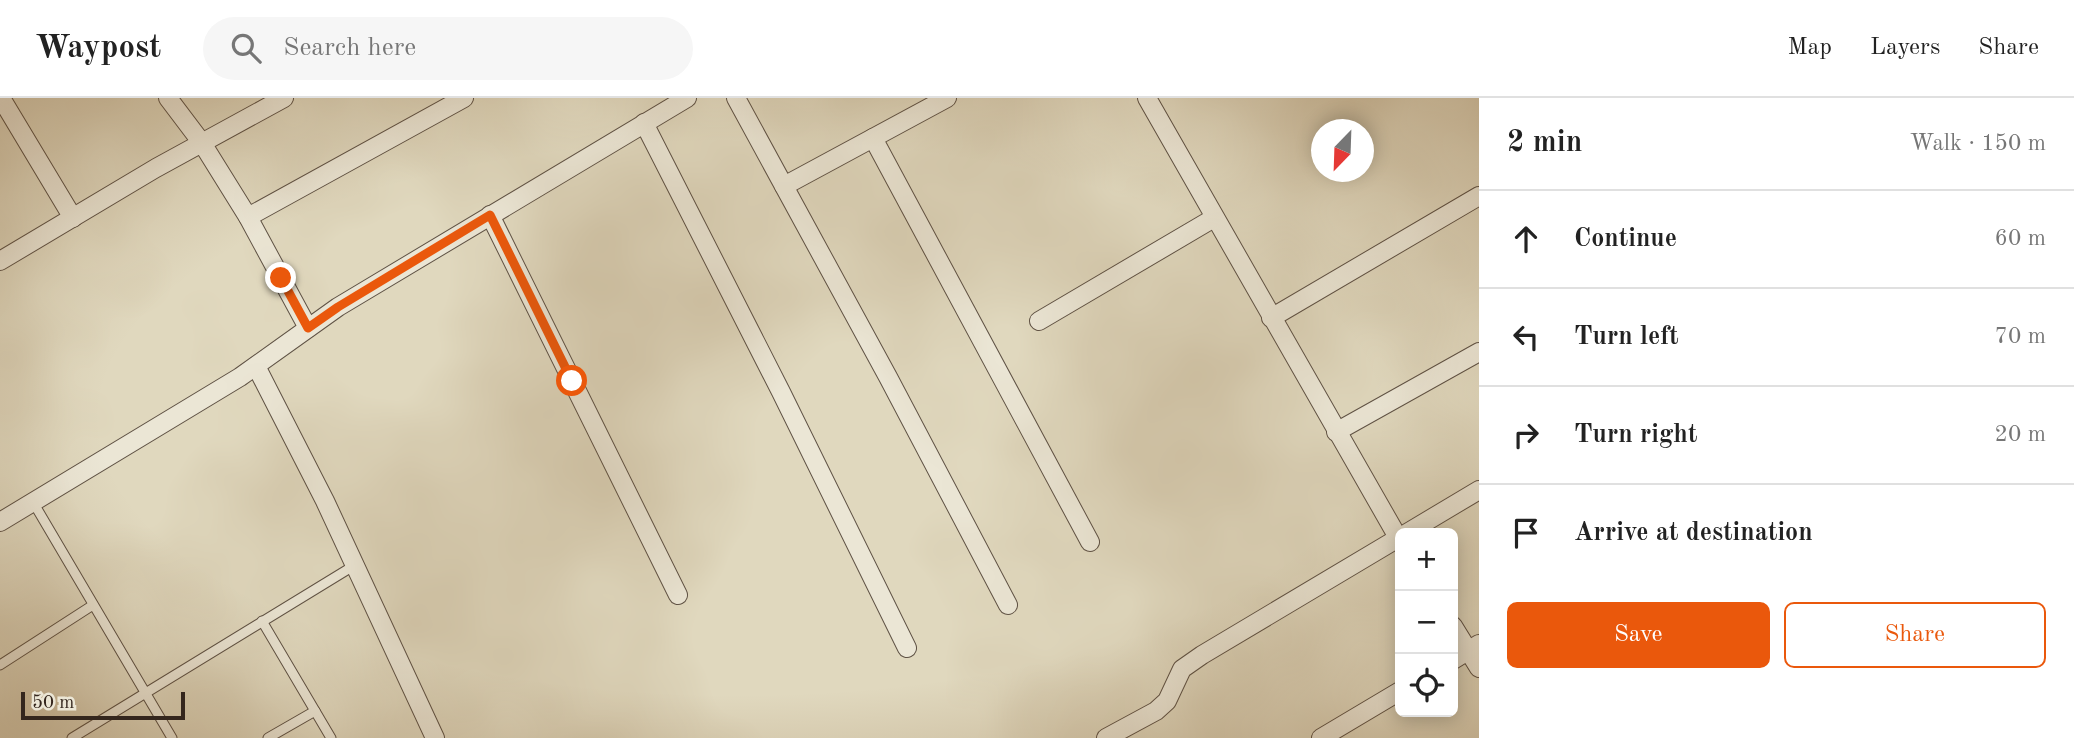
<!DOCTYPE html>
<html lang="en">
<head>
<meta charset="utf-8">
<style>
  body { margin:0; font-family:"Old Standard TT",serif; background:#f6f6f6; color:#222 }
  .controls { position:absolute; right:21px; bottom:21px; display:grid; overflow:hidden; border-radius:10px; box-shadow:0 4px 18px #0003 }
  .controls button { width:63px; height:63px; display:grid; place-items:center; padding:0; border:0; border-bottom:2px solid #e0e0e0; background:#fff; color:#222; font:35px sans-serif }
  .compass { position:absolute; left:1311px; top:21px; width:63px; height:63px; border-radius:50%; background:#fff; box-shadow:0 4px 18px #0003; rotate:203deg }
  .scale { position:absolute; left:21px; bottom:18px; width:164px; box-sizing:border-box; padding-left:7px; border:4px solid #34261d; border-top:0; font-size:19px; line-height:24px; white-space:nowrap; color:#34261d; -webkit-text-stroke:5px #ebe6d5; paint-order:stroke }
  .stop { position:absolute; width:21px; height:21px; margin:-16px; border:5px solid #ea580c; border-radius:50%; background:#fff }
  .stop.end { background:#ea580c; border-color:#fff; box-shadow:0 2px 7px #0008 }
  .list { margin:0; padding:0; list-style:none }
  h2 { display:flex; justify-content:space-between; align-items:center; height:91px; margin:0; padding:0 28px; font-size:30px }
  h2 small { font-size:23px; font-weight:400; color:#767676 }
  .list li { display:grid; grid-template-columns:46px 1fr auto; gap:21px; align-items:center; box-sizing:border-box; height:98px; padding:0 28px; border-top:2px solid #e0e0e0 }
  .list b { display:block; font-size:26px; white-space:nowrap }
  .list em { font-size:23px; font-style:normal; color:#767676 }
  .actions { display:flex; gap:14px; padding:21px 28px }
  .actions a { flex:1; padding:16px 0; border:2px solid #ea580c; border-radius:10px; text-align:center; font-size:24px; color:#ea580c }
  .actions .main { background:#ea580c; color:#fff }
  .icon { flex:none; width:38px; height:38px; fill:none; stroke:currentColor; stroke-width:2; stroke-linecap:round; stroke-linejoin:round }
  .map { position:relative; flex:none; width:1479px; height:640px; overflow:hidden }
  header { display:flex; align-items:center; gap:42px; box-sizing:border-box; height:98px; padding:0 35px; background:#fff; border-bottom:2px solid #e0e0e0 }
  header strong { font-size:33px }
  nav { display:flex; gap:38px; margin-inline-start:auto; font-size:24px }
  .search { width:490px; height:63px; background:#f6f6f6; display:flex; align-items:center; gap:18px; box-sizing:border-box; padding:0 24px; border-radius:38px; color:#767676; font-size:26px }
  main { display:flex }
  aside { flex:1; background:#fff }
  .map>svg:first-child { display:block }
</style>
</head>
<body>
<header>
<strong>Waypost</strong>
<div class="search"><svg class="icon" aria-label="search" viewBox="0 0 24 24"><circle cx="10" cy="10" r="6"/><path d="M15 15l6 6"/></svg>Search here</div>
<nav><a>Map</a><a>Layers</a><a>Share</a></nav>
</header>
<main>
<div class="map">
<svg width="1479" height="640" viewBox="0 0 1479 640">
  <rect width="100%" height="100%" fill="#e0d8be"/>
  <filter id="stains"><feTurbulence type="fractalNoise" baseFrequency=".00286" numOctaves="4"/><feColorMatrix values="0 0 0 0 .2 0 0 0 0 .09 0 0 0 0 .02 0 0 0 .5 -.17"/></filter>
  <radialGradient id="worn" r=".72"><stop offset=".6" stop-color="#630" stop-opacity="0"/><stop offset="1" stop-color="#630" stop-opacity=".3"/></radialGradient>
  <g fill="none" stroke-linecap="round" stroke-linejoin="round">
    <g stroke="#5f5245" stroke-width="11">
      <g id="lane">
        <path d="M 33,404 L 172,640"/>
        <path d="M 262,523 L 331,640"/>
        <path d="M 0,567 L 93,507"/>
        <path d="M 72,640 L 355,467"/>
        <path d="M 268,640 L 315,613"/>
      </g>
    </g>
    <g stroke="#5f5245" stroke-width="20">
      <g id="street">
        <path d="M 1,0 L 73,120"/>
        <path d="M 168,0 L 202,45 L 248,119 L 308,230"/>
        <path d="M 736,0 L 888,279 L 1008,507"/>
        <path d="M 1147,0 L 1400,443"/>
        <path d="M 644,25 L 781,294 L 907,550"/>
        <path d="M 873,40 L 1090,444"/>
        <path d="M 784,88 L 947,0"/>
        <path d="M 490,117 L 678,497"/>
        <path d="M 248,119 L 464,0"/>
        <path d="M 0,163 L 156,70 L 284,0"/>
        <path d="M 1271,220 L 1479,98"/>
        <path d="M 1039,223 L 1214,120"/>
        <path d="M 256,268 L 325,403 L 435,640"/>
        <path d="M 1336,334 L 1479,254"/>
        <path d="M 0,424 L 240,279 L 338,209 L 687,0"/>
        <path d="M 1407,435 L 1479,392"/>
        <path d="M 1453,528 L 1479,570"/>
        <path d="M 1453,562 L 1479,546"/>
        <path d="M 1106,640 L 1156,613 L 1167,603 L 1182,571 L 1202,557 L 1400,439"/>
        <path d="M 1321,640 L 1400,593"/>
      </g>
    </g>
    <use href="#lane" stroke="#ebe6d5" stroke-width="9"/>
    <use href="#street" stroke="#ebe6d5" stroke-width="18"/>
  </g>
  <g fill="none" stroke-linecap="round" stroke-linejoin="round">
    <path stroke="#ea580c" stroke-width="9" d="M 281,180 L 308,230 L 338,209 L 490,117 L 572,283"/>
  </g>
  <rect width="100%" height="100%" filter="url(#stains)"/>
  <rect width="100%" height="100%" fill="url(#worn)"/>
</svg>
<div class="controls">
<button>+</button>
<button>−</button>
<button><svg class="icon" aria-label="locate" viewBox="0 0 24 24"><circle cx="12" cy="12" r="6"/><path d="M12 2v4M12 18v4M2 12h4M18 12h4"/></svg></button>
</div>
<svg class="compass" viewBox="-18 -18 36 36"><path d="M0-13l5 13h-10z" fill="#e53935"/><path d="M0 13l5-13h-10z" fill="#767676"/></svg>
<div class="scale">50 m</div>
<div class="stop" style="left:572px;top:283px"></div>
<div class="stop end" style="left:281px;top:180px"></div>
</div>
<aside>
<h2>2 min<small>Walk · 150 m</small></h2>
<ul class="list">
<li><svg class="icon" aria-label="ahead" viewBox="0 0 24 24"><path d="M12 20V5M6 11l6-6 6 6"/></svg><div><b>Continue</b></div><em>60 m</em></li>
<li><svg class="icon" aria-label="left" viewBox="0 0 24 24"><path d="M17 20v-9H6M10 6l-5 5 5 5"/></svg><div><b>Turn left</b></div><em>70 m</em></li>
<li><svg class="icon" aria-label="right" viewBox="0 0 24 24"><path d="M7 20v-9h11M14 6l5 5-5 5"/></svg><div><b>Turn right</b></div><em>20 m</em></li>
<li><svg class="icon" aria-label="arrive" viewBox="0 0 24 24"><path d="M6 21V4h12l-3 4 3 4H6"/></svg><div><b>Arrive at destination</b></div></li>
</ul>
<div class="actions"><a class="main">Save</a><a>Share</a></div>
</aside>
</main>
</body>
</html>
